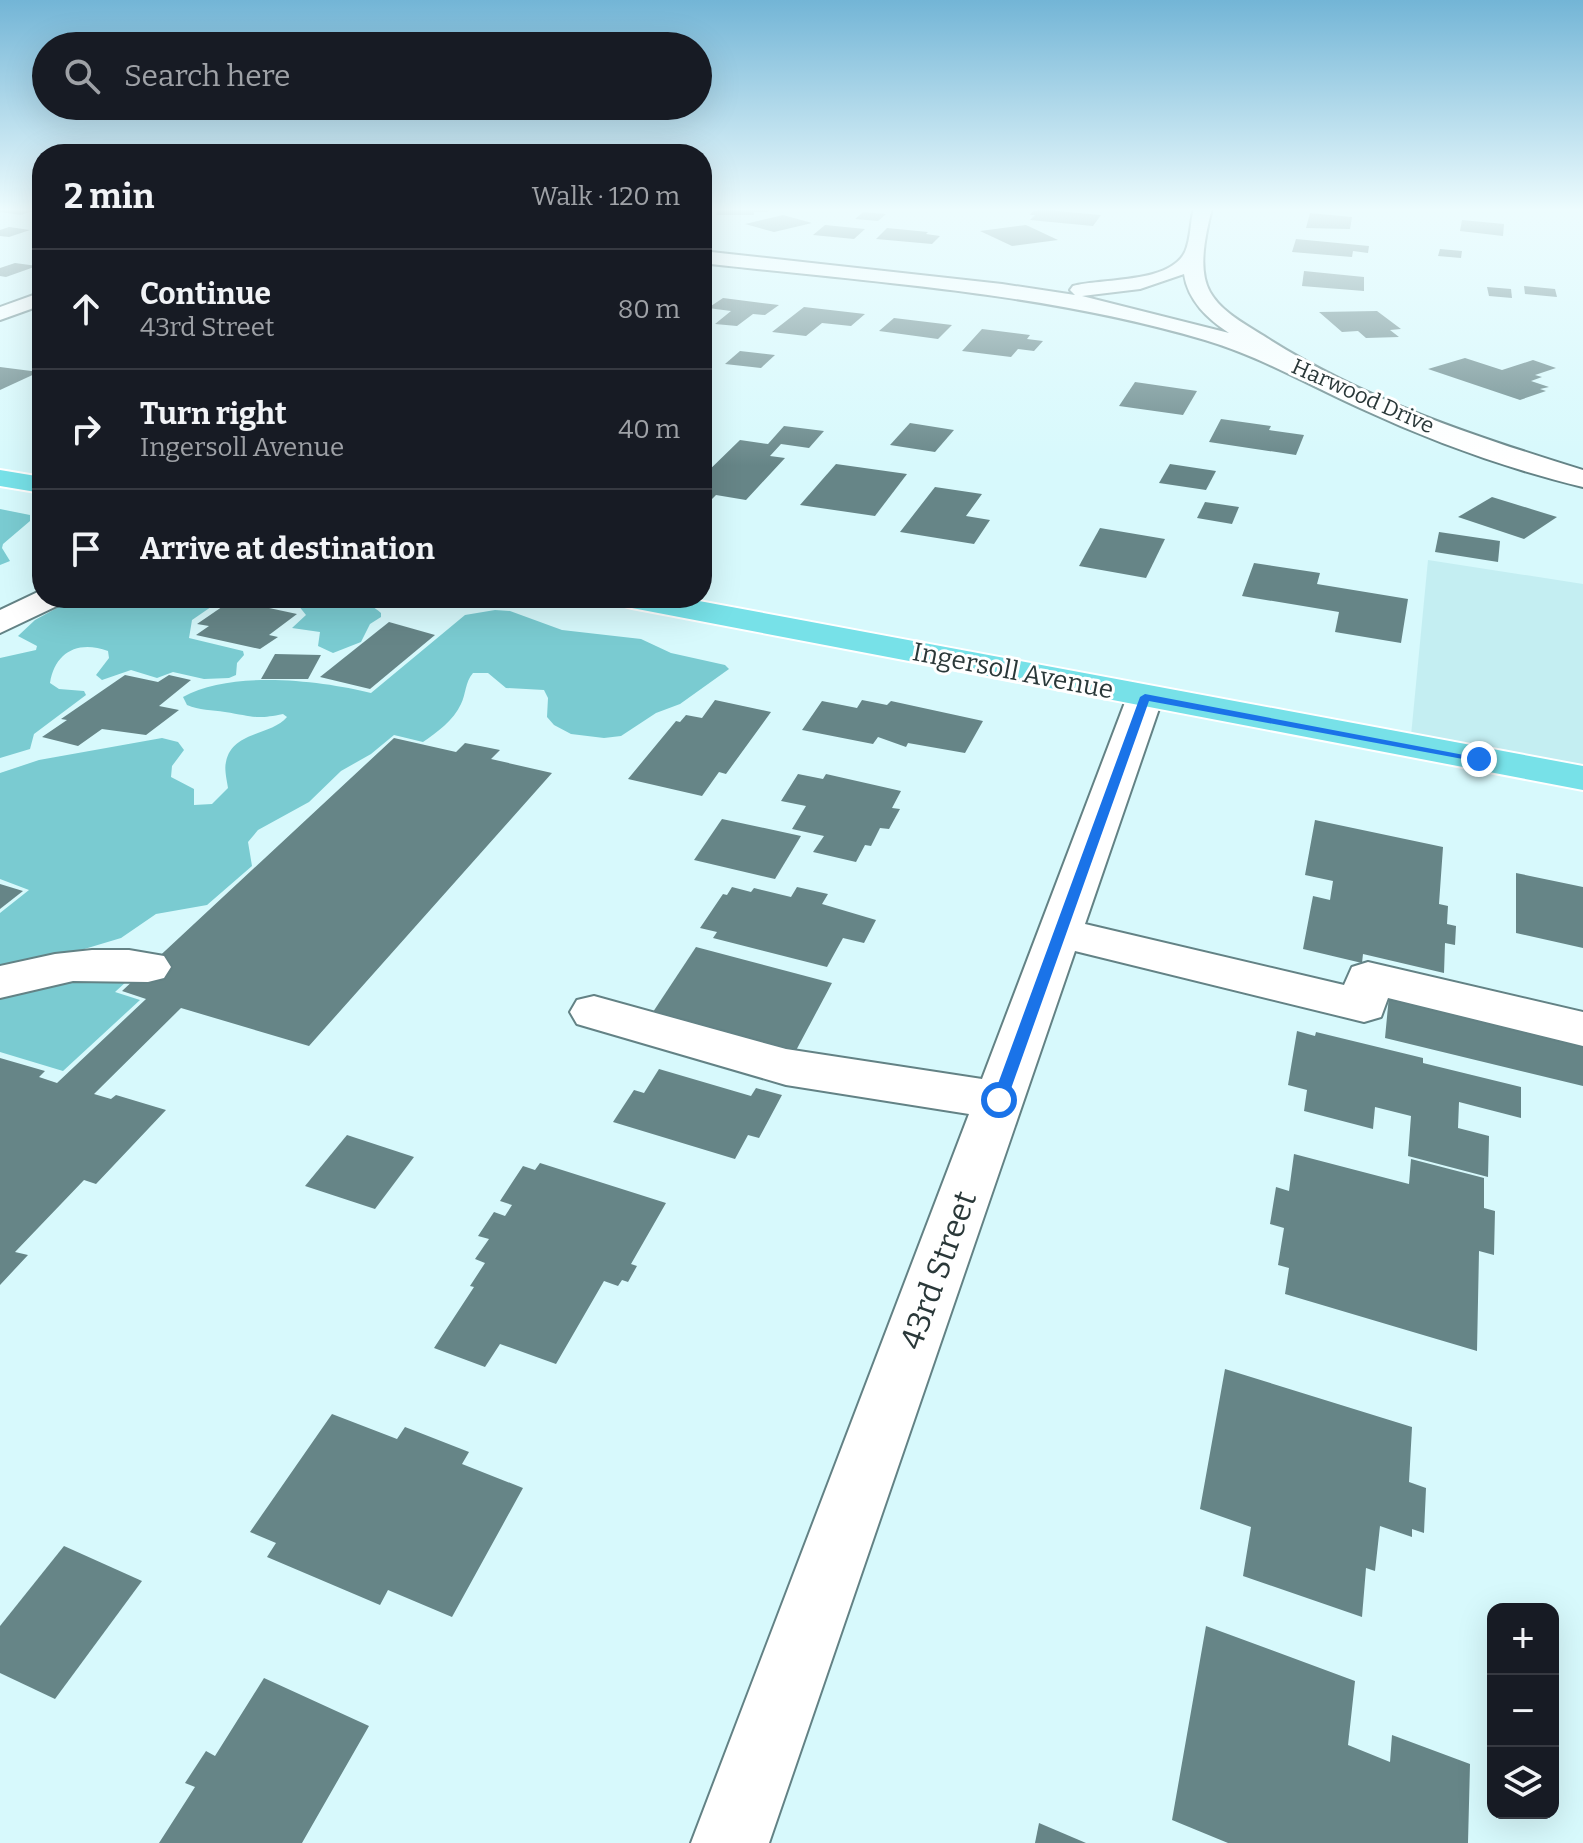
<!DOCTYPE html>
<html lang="en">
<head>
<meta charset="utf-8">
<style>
  body { margin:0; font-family:Bitter,serif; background:#20242c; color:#f1f3f6 }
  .controls { position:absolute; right:24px; bottom:24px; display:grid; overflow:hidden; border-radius:16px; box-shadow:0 8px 32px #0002 }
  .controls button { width:72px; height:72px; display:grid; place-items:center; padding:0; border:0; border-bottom:2px solid #363941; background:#171b24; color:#f1f3f6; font:40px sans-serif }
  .stop { position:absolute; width:24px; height:24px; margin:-18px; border:6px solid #1a73e8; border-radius:50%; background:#fff }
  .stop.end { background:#1a73e8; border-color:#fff; box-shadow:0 2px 8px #0008 }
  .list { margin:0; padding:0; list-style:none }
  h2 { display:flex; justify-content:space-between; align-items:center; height:104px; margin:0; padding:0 32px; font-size:34px }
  h2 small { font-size:26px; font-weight:400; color:#9ea1a6 }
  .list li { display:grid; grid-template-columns:52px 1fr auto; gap:24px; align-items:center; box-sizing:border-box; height:120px; padding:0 32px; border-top:2px solid #363941 }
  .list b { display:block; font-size:30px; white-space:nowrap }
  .list p { margin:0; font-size:26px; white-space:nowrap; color:#9ea1a6 }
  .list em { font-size:26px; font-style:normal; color:#9ea1a6 }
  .icon { flex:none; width:44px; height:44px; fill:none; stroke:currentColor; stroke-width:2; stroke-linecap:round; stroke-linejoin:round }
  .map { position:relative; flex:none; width:1583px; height:1843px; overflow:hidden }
  .search { position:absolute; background:#171b24; box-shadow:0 8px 32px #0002; left:32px; top:32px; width:680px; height:88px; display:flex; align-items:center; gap:20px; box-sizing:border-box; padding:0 28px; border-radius:44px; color:#9ea1a6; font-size:30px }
  .panel { position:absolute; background:#171b24; box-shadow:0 8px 32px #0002; left:32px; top:144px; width:680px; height:464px; border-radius:32px }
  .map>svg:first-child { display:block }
</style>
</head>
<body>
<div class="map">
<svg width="1583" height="1843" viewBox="0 0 1583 1843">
  <rect width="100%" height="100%" fill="#d7f9fc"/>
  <path fill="#c4eef2" d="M 1428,560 L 1583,584 L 1583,778 L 1410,746 Z"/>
  <g fill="#7acbd1">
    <path d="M 0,509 L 30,515 L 30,521 L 3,544 L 2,548 L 10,561 L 0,565 Z"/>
    <path d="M 75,598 L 224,598 L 192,620 L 189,638 L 243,651 L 244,655 L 237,663 L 236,675 L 229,678 L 204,679 L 173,672 L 157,678 L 131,670 L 102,680 L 96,675 L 109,658 L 108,651 C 78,640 55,652 50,683 L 59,689 L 84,691 L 86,695 L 34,734 L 30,749 L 0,758 L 0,658 L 36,650 L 37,646 L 18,636 L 35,620 Z"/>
    <path d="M 260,598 C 291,597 356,589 381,613 L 381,617 L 370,624 L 361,642 L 333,653 L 318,646 L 320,632 L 292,628 L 306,615 L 298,605 Z"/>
    <path d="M 495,610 L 510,611 L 562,630 L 641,639 L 671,653 L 725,665 L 729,669 L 680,704 L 656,713 L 621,736 L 604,738 L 571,734 L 554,725 L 547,717 L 548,698 L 544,690 L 506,688 L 488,673 L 473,673 C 465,682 466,694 461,704 C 454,720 436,733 423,742 L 394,735 L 371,754 L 341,771 L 309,802 L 258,830 L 248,842 L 252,866 L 207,905 L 156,914 L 121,938 L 81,950 L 67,960 L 139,970 L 115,992 L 140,1000 L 63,1071 L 0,1052 L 0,913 L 29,890 L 0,879 L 0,773 L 39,760 L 162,738 L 178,742 L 184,750 L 172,766 L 171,777 L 194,789 L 194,805 L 212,804 L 228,788 C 227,781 224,769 226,762 C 232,731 271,736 287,717 L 283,714 C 255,720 252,716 225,712 C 212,710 199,710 187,705 L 183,697 C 230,670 320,680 371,693 L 465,615 Z"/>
  </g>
  <g fill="#668587">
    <path d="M 0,208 L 38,208 L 39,209 L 21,215 L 0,212 Z"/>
    <path d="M 718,208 L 769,208 L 768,212 L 754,212 L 754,215 L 716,215 Z"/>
    <path d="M 1047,210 L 1101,215 L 1093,226 L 1030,220 L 1035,215 L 1030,215 L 1033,211 Z"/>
    <path d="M 863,212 L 886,214 L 878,221 L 855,219 Z"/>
    <path d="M 1310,213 L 1352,217 L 1350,229 L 1306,228 Z"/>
    <path d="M 783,215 L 812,223 L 774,232 L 745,224 Z"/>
    <path d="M 1462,220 L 1504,224 L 1503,236 L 1460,231 Z"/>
    <path d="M 825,225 L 865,229 L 854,239 L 813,235 Z"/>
    <path d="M 1026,225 L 1058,240 L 1012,246 L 980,231 Z"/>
    <path d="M 9,227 L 30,230 L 9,237 L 0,236 L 0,230 Z"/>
    <path d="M 887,228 L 928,232 L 926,234 L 940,236 L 932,244 L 876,239 Z"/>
    <path d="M 1296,239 L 1369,246 L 1368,253 L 1353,251 L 1352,257 L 1292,252 Z"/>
    <path d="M 1440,249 L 1462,251 L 1461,258 L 1438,256 Z"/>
    <path d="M 15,263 L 37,266 L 6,277 L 0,276 L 0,268 Z"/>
    <path d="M 1304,271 L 1364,277 L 1364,291 L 1302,286 Z"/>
    <path d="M 1524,286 L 1555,289 L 1557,297 L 1525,294 Z"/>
    <path d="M 1487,287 L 1511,289 L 1512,298 L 1489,296 Z"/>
    <path d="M 723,298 L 779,305 L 765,315 L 753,314 L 737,326 L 715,324 L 731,311 L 708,308 Z"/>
    <path d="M 804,307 L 865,314 L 851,326 L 822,323 L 806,336 L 772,332 Z"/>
    <path d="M 1377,311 L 1401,329 L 1390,330 L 1399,337 L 1366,338 L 1358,331 L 1342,332 L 1319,312 Z"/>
    <path d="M 894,318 L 952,325 L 938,339 L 879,331 Z"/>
    <path d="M 982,329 L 1030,335 L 1027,339 L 1043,341 L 1034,351 L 1018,349 L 1011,357 L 962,351 Z"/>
    <path d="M 740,351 L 775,355 L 761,368 L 725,364 Z"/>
    <path d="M 1465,358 L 1502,370 L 1533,360 L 1556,368 L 1535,375 L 1542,377 L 1531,381 L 1549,387 L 1540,389 L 1546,391 L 1520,400 L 1428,369 Z"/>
    <path d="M 0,367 L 39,372 L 0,390 Z"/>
    <path d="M 1135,382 L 1197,391 L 1183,415 L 1119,406 Z"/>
    <path d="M 1221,419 L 1271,426 L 1269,430 L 1304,435 L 1296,455 L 1209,442 Z"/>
    <path d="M 910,423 L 954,430 L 935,452 L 890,445 Z"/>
    <path d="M 784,426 L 824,431 L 809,448 L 781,444 L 770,456 L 785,458 L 746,500 L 716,495 L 711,500 L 702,498 L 702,477 L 740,440 L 768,444 Z"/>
    <path d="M 836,464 L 907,474 L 875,516 L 800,505 Z"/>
    <path d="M 1170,464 L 1216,471 L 1206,490 L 1159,483 Z"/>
    <path d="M 935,487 L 982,494 L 966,516 L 990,520 L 974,544 L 900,532 Z"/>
    <path d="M 1492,497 L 1557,517 L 1524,539 L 1458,517 Z"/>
    <path d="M 1205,502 L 1239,507 L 1232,524 L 1197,518 Z"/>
    <path d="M 1100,528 L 1165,539 L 1146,578 L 1079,566 Z"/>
    <path d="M 1439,532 L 1500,541 L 1498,562 L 1435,552 Z"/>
    <path d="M 1254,563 L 1320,573 L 1317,584 L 1408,599 L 1401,643 L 1335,632 L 1339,612 L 1242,596 Z"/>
    <path d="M 232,600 L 297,614 L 269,635 L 278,637 L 260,649 L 196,635 L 209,626 L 197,624 Z"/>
    <path d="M 389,622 L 435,635 L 370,689 L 320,677 Z"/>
    <path d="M 275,654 L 321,655 L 308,679 L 261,679 Z"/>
    <path d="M 125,675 L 158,682 L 169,675 L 191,680 L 159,706 L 179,710 L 146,735 L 102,729 L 78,746 L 42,737 L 67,720 L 61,719 Z"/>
    <path d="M 715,700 L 771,712 L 726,774 L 719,772 L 702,796 L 628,779 L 676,721 L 680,722 L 686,715 L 702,718 Z"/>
    <path d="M 862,700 L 887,705 L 891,701 L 983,721 L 965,753 L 908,743 L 906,747 L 878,737 L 873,744 L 802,730 L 822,701 L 857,708 Z"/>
    <path d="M 394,738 L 456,752 L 465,743 L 500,750 L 491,759 L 552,773 L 309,1046 L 181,1008 L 94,1094 L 111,1099 L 116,1095 L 166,1110 L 96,1184 L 84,1180 L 15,1252 L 28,1255 L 0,1285 L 0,1058 L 45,1071 L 39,1077 L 57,1083 L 146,999 L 122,991 Z"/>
    <path d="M 798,774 L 823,779 L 826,774 L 901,791 L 892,808 L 900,809 L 889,829 L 880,828 L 871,846 L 865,845 L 856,862 L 813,852 L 824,836 L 792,829 L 806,806 L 781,801 Z"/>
    <path d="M 722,819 L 801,836 L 775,879 L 694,860 Z"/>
    <path d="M 1315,820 L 1443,847 L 1439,904 L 1448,906 L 1447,924 L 1456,926 L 1455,945 L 1445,943 L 1444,973 L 1363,954 L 1362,963 L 1303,949 L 1313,896 L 1330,900 L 1333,881 L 1305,875 Z"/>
    <path d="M 1516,873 L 1583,887 L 1583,948 L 1516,933 Z"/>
    <path d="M 0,884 L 23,891 L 0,909 Z"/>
    <path d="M 732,887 L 751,892 L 754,888 L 791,897 L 797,887 L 828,894 L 822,904 L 876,920 L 864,943 L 843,938 L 827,967 L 713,938 L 717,932 L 700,928 L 723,894 L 727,895 Z"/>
    <path d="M 696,947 L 832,983 L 792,1058 L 649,1018 Z"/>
    <path d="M 1389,996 L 1583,1041 L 1583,1086 L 1385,1038 Z"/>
    <path d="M 1297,1031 L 1315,1036 L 1316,1032 L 1423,1058 L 1423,1063 L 1521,1087 L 1521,1118 L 1459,1102 L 1458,1128 L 1489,1136 L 1488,1177 L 1408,1156 L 1411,1116 L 1375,1107 L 1373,1129 L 1304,1111 L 1307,1090 L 1288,1085 Z"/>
    <path d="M 659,1069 L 751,1096 L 756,1088 L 782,1095 L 759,1138 L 748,1135 L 735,1159 L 613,1122 L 634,1090 L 644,1093 Z"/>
    <path d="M 347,1135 L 414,1157 L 375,1209 L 305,1186 Z"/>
    <path d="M 1294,1154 L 1409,1184 L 1411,1159 L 1484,1178 L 1484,1208 L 1495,1211 L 1494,1255 L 1479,1251 L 1477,1351 L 1285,1294 L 1289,1268 L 1278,1265 L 1284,1228 L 1270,1224 L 1276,1187 L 1289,1191 Z"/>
    <path d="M 540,1163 L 666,1203 L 631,1264 L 637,1266 L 628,1282 L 622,1280 L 618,1286 L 604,1281 L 556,1364 L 500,1344 L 485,1367 L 434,1348 L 474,1287 L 470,1286 L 485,1263 L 475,1259 L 489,1239 L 478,1236 L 494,1212 L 505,1216 L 512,1205 L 500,1201 L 523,1166 L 535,1170 Z"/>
    <path d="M 1225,1369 L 1412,1427 L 1409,1482 L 1426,1488 L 1424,1533 L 1412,1529 L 1412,1537 L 1380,1526 L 1375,1571 L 1366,1568 L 1362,1617 L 1243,1576 L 1251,1527 L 1200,1509 Z"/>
    <path d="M 332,1414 L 397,1439 L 405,1427 L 469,1452 L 462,1464 L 523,1488 L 452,1617 L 388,1590 L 380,1605 L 267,1557 L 276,1543 L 250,1532 Z"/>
    <path d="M 64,1546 L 142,1581 L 55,1699 L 0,1673 L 0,1626 Z"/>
    <path d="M 1206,1626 L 1355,1681 L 1348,1745 L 1390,1762 L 1392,1735 L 1470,1764 L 1468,1843 L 1228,1843 L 1172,1820 Z"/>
    <path d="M 264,1678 L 369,1726 L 302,1843 L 159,1843 L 195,1787 L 185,1783 L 206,1751 L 215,1756 Z"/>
    <path d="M 1039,1823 L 1086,1843 L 1035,1843 Z"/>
  </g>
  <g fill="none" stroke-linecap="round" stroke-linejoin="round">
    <g stroke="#638285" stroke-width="4">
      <g id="minor">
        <path d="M 1194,208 L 1212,208 C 1206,233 1197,269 1210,292 C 1222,313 1247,325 1267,338 C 1365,400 1473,436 1583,470 L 1583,487 C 1508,469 1431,441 1360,408 C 1309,385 1259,356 1205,340 C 1042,292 871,282 702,263 L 702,251 L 1002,284 L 1075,295 L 1070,290 L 1073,286 C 1102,278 1169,284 1185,252 C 1191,239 1190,222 1194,208 ZM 1184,274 C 1188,301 1208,319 1229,333 L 1082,296 L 1140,289 Z"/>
        <path d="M 42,292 L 42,305 L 0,320 L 0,307 Z"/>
        <path d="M 42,590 L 42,598 L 64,598 L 59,605 L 0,633 L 0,610 Z"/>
        <path d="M 1145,686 L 1158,689 L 1163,697 L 1085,924 L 1344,985 L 1352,967 L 1368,962 L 1583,1012 L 1583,1046 L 1388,998 L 1381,1017 L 1364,1022 L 1075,951 L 769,1843 L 691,1843 L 969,1114 L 786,1085 L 577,1024 L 570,1012 L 577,1000 L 594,996 L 786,1049 L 982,1079 L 1127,697 L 1132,689 Z"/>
        <path d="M 92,950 L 129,950 L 164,956 L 171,967 L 164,978 L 148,982 L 73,981 L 0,998 L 0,966 L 55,954 Z"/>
      </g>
    </g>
    <g stroke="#fff" stroke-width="4">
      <g id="major">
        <path d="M 0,470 L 42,477 L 42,493 L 0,486 Z"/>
        <path d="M 616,598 L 683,598 L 1583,766 L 1583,790 L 632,608 L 621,605 Z"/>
      </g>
    </g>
    <use href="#minor" fill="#fff" fill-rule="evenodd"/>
    <use href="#major" fill="#77e1e8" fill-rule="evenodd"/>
  </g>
  <linearGradient id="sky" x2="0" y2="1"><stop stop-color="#73b5d6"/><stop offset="0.45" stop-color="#edfcfe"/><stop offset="1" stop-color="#edfcfe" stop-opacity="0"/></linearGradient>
  <rect width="1583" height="466" fill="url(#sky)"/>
  <path fill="#1a73e8" d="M 1145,694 L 1485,759 L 1479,762 L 1149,701 L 1007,1100 L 999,1106 L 994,1104 L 992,1100 L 1140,697 Z"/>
  <g text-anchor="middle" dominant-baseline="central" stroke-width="6" stroke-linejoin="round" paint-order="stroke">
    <g font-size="22" fill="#2a3839" stroke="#fff">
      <text transform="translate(1363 396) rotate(24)">Harwood Drive</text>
    </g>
    <g font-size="26" fill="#2a3839" stroke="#fff">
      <text transform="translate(1013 671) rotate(11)">Ingersoll Avenue</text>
    </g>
    <g font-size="32" fill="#2a3839" stroke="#fff">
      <text transform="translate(938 1270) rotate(-70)">43rd Street</text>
    </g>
  </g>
</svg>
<div class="controls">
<button>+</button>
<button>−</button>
<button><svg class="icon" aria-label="layers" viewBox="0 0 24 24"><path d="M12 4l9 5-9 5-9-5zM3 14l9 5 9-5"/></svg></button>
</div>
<div class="stop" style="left:999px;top:1100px"></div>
<div class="stop end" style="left:1479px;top:759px"></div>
<div class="search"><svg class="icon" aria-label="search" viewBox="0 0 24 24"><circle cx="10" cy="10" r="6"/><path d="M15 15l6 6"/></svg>Search here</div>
<section class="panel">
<h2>2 min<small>Walk · 120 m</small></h2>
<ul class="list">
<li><svg class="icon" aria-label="ahead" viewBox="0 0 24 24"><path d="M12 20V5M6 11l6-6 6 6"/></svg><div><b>Continue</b><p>43rd Street</p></div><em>80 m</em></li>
<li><svg class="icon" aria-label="right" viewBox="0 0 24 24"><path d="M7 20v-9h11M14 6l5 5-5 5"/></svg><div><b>Turn right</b><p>Ingersoll Avenue</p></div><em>40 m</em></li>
<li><svg class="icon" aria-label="arrive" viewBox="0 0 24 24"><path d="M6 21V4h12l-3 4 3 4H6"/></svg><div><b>Arrive at destination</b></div></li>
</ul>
</section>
</div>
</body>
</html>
